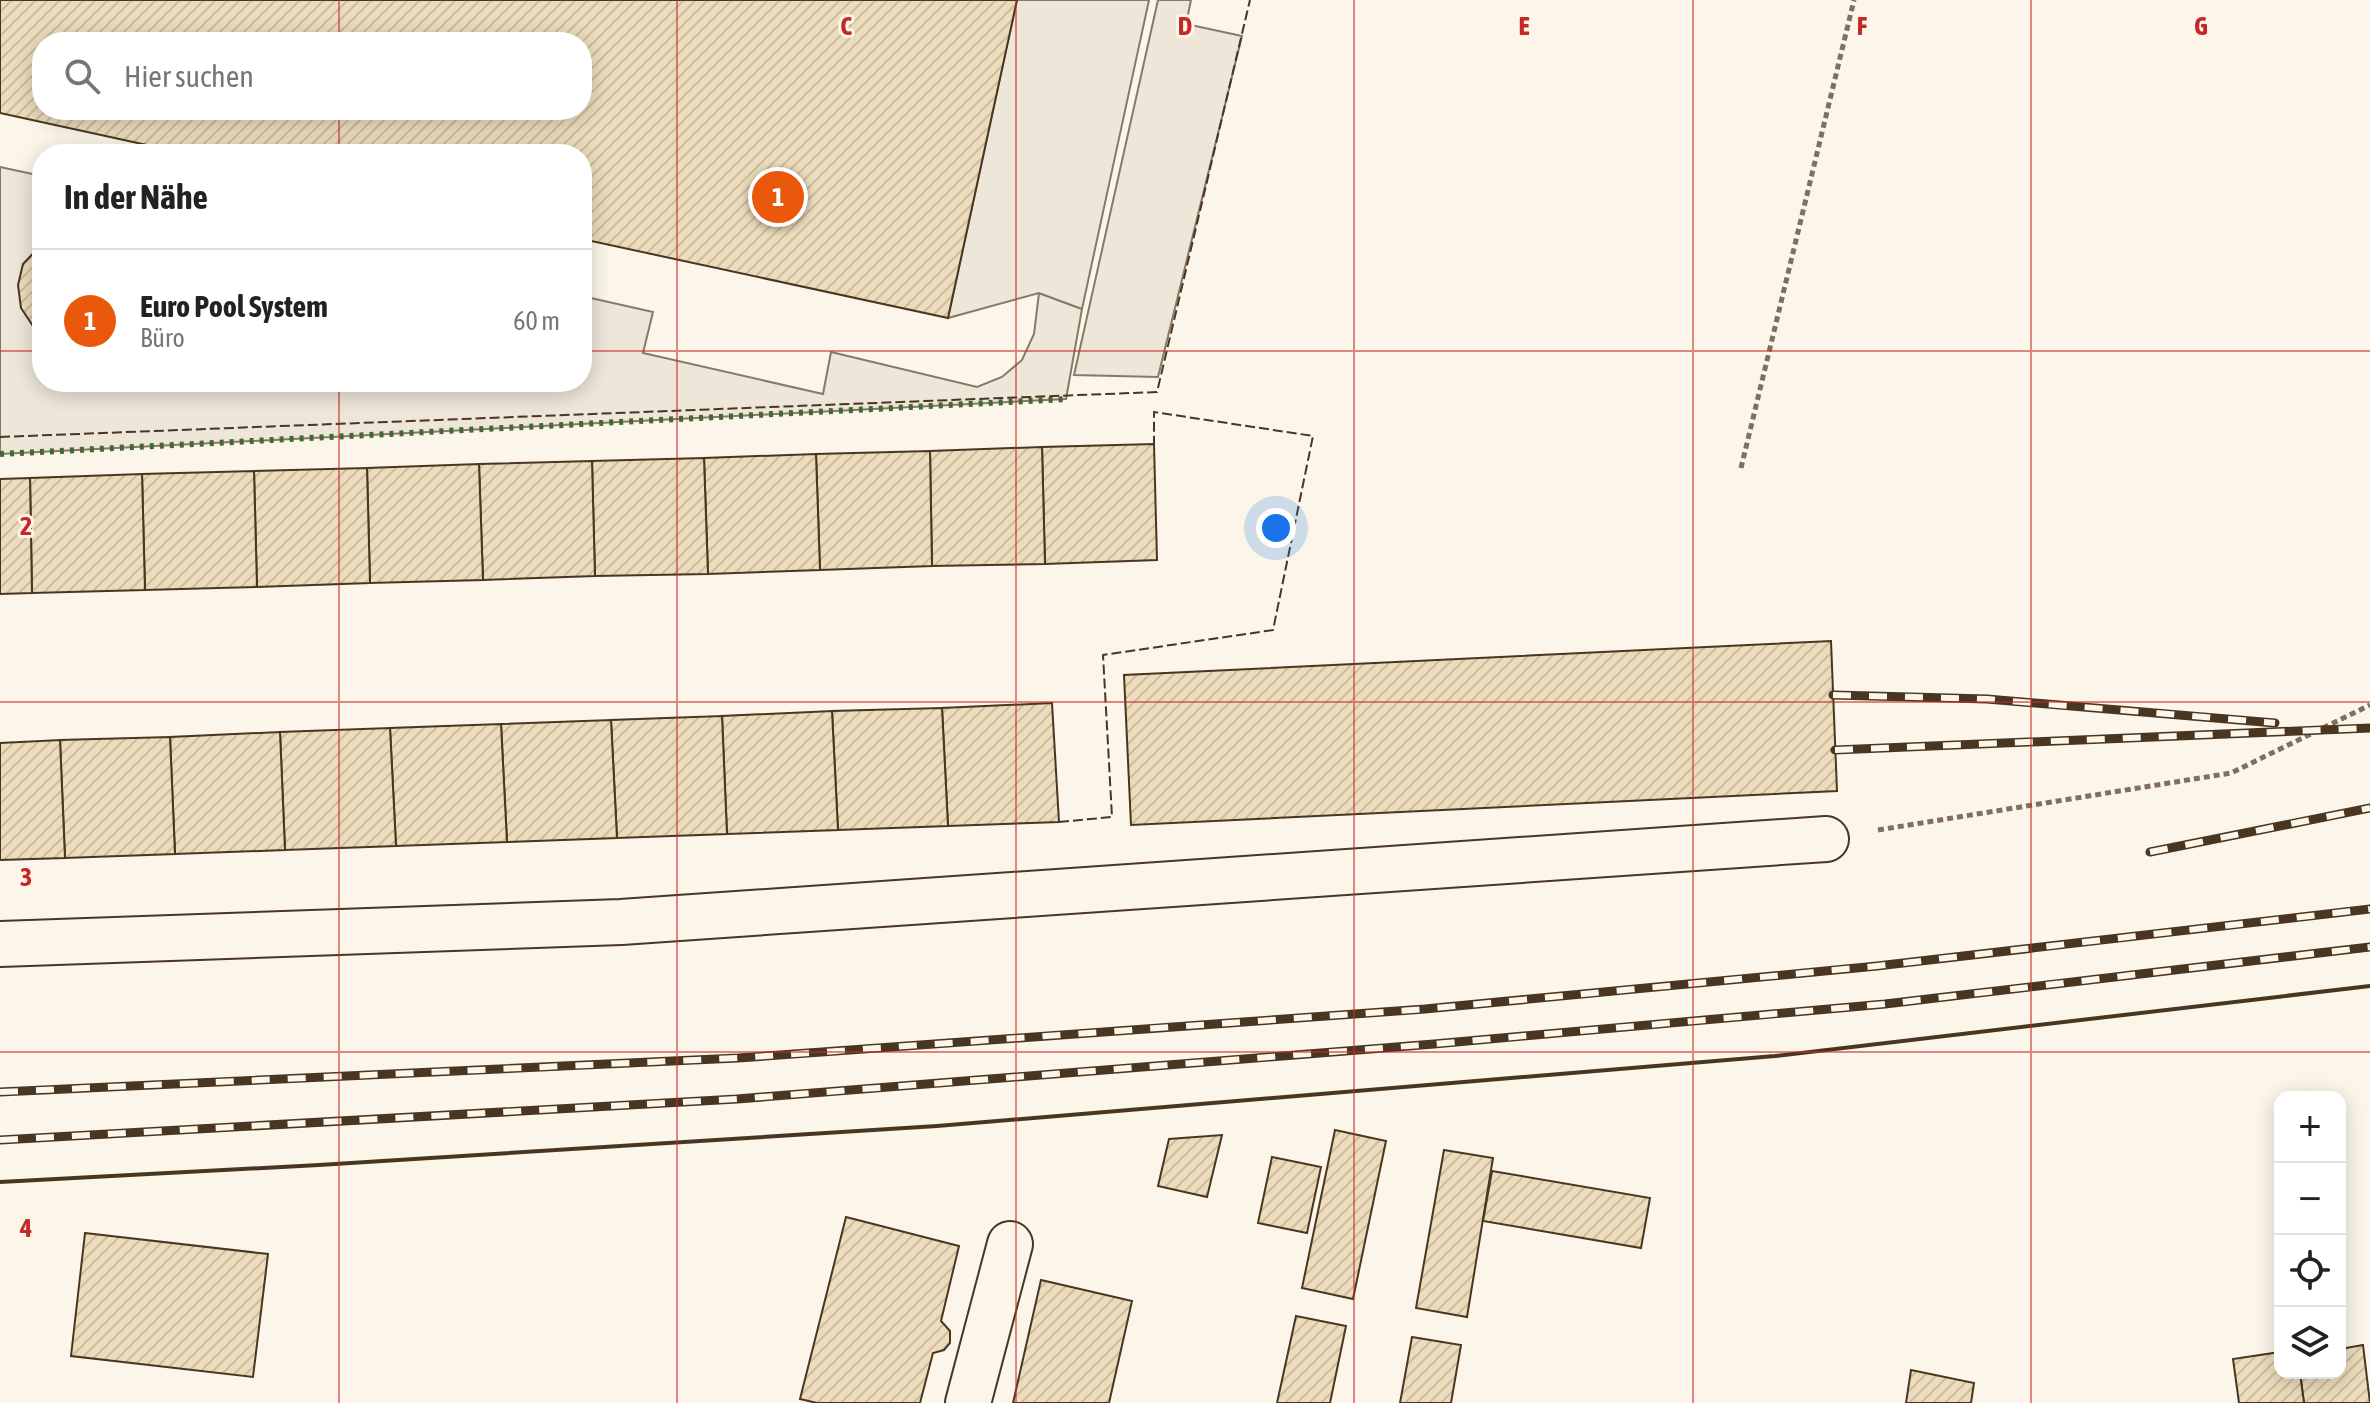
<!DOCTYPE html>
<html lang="de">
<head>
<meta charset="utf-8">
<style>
  body { margin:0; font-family:"Asap Condensed",sans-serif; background:#f6f6f6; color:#222 }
  .controls { position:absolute; right:24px; bottom:24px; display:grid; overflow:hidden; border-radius:16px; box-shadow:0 4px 20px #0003 }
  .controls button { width:72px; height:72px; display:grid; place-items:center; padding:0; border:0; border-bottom:2px solid #e0e0e0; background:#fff; color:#222; font:40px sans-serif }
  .you { position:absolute; left:1276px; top:528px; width:28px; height:28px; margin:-20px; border:6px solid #fff; border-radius:50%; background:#1a73e8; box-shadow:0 0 0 12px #1a73e833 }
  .badge { display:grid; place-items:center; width:52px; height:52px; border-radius:50%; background:#ea580c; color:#fff; font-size:26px; font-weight:700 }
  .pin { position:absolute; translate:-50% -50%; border:4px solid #fff; box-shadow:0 2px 8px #0006 }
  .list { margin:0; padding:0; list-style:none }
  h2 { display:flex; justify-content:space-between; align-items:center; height:104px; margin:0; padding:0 32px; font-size:34px }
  h2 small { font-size:26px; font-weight:400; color:#767676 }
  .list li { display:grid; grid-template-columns:52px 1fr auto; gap:24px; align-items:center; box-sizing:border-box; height:144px; padding:0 32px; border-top:2px solid #e0e0e0 }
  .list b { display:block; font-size:30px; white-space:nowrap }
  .list p { margin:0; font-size:26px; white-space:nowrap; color:#767676 }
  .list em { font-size:26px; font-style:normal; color:#767676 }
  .icon { flex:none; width:44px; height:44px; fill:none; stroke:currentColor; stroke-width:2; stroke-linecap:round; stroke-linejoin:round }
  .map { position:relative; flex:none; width:2370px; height:1403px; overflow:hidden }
  .search { position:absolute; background:#fff; box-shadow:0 4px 20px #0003; left:32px; top:32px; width:560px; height:88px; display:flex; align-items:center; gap:20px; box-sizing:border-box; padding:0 28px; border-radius:32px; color:#767676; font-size:30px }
  .panel { position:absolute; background:#fff; box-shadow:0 4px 20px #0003; left:32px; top:144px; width:560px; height:248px; border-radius:32px }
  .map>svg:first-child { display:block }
</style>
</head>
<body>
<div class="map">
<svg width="2370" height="1403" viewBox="0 0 2370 1403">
  <defs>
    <pattern id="building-hatch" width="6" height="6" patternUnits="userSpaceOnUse" patternTransform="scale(2)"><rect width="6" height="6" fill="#ecdcbc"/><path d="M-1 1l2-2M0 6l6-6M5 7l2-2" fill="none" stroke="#ccbda1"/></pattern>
  </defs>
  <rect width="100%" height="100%" fill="#fbf6e9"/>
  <g fill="#ede6d9" stroke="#887966" stroke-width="2">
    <path d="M 1158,0 L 1191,0 L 1186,24 L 1242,36 L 1158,377 L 1074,375 Z"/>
    <path d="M 0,167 L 42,176 L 42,382 L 582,382 L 582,296 L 653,312 L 643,353 L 823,394 L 831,352 L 977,387 L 1002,377 L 1022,360 L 1034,334 L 1039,293 L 1082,309 L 1066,399 L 0,454 Z"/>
  </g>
  <path fill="#ede7d9" stroke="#887966" stroke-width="2" d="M 1017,0 L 1149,0 L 1082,309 L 1039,293 L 948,318 Z"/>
  <g fill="url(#building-hatch)" stroke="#4a3520" stroke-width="2" fill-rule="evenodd">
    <path d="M 0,0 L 1017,0 L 948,318 L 582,239 L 582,154 L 188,154 L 0,113 ZM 42,42 L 582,42 L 582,110 L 42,110 Z"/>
    <path d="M 42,244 L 42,333 L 33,326 L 21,308 L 18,285 L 23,264 Z"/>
    <path d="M 1154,444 L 1157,560 L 1045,564 L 1042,447 Z"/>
    <path d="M 1042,447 L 1045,564 L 932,566 L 930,451 Z"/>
    <path d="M 930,451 L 932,566 L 820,570 L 816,454 Z"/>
    <path d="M 816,454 L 820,570 L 708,574 L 704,458 Z"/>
    <path d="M 704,458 L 708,574 L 595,576 L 592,461 Z"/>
    <path d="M 592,461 L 595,576 L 483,580 L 479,464 Z"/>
    <path d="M 479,464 L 483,580 L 370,583 L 367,468 Z"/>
    <path d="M 367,468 L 370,583 L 257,587 L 254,471 Z"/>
    <path d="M 254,471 L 257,587 L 145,590 L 142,474 Z"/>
    <path d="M 142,474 L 145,590 L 32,593 L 30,478 Z"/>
    <path d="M 30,478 L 32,593 L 0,594 L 0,479 Z"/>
    <path d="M 1831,641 L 1837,791 L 1131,825 L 1124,675 Z"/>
    <path d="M 1052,703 L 1059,822 L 948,826 L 942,708 Z"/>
    <path d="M 942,708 L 948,826 L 838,830 L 832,711 Z"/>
    <path d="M 832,711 L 838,830 L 727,834 L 722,716 Z"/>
    <path d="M 722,716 L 727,834 L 617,838 L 611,720 Z"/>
    <path d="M 611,720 L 617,838 L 507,842 L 501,724 Z"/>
    <path d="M 501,724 L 507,842 L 396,846 L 390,728 Z"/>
    <path d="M 390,728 L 396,846 L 285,850 L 280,732 Z"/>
    <path d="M 280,732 L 285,850 L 175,854 L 170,737 Z"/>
    <path d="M 170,737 L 175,854 L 65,858 L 60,740 Z"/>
    <path d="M 60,740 L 65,858 L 0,860 L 0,743 Z"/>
    <path d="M 1335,1130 L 1386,1141 L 1353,1299 L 1302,1288 Z"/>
    <path d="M 1222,1135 L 1207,1197 L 1158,1186 L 1169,1139 Z"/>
    <path d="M 1444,1150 L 1493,1158 L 1467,1317 L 1416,1308 Z"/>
    <path d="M 1272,1157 L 1321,1167 L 1307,1233 L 1258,1223 Z"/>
    <path d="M 1492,1171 L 1650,1198 L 1641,1248 L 1483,1221 Z"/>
    <path d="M 846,1217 L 959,1246 L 941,1321 L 950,1331 L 950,1343 L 944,1350 L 933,1353 L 920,1403 L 817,1403 L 800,1399 Z"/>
    <path d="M 85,1233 L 268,1254 L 253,1377 L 71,1356 Z"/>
    <path d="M 1041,1280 L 1132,1301 L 1109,1403 L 1013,1403 Z"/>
    <path d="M 1296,1316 L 1346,1326 L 1330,1403 L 1277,1403 Z"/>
    <path d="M 1412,1337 L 1461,1345 L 1451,1403 L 1400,1403 Z"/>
    <path d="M 2363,1345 L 2370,1403 L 2304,1403 L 2300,1373 L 2340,1373 L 2340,1349 Z"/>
    <path d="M 2280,1352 L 2280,1373 L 2300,1373 L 2304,1403 L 2239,1403 L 2233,1359 Z"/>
    <path d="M 1911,1370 L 1974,1383 L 1971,1403 L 1906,1403 Z"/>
  </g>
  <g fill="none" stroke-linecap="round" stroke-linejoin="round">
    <g stroke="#4a3520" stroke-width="48">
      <g id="minor">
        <path d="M 0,944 L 621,922 L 1826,839"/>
        <path d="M 968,1403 L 1010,1244"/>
      </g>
    </g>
    <g stroke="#7f6f5c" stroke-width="5" stroke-dasharray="6 4" stroke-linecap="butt">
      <path d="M 1741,468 L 1854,0"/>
      <path d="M 1878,830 L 2231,773 L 2370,705"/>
    </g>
    <use href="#minor" stroke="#fbf6e9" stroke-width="44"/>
    <g stroke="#4a3520" stroke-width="9">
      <g id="rail">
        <path d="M 1833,695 L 1987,699 L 2275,723"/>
        <path d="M 1835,750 L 2370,728"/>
        <path d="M 2150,852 L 2370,808"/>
        <path d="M 0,1092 L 738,1058 L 1425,1009 L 1877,966 L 2370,909"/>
        <path d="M 0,1140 L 737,1099 L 1434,1044 L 1885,1004 L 2370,947"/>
      </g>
    </g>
    <use href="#rail" stroke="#fbf6e9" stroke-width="6" stroke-dasharray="18" stroke-linecap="butt"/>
    <path stroke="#436837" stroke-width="6" stroke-dasharray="4 6" stroke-linecap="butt" d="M 0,454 L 1066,399"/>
    <g stroke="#4a3520" stroke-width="2" stroke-dasharray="10 4" stroke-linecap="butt">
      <path d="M 0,437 L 1157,392 L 1250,0"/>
      <path d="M 1059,822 L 1112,817 L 1103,655 L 1273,630 L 1313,436 L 1154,412 L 1154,444"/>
    </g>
    <path stroke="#4a3520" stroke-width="4" d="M 0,1182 L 319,1165 L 937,1126 L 1775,1056 L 2370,986"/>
  </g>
  <path fill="none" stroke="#c62828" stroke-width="2" stroke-opacity="0.55" d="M 339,0 L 339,42M 677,0 L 677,1403M 1016,0 L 1016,1403M 1354,0 L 1354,1403M 1693,0 L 1693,1403M 2031,0 L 2031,1403M 339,110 L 339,154M 0,351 L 42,351M 582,351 L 2370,351M 339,382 L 339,1403M 0,702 L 2370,702M 0,1052 L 2370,1052"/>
  <g font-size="26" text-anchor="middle" font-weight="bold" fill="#c62828" stroke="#fbf6e9" stroke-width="6" stroke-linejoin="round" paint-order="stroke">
    <text x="846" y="35">C</text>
    <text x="1185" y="35">D</text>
    <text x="1524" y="35">E</text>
    <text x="1862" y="35">F</text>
    <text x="2201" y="35">G</text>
    <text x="26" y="535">2</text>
    <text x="26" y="886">3</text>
    <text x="26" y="1237">4</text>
  </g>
</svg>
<div class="controls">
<button>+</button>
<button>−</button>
<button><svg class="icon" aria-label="locate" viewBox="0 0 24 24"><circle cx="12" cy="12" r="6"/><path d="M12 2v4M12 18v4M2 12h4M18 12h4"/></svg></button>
<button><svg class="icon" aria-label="layers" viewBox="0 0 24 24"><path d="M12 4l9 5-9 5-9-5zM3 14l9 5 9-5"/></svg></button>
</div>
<div class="you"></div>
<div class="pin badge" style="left:778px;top:197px">1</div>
<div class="search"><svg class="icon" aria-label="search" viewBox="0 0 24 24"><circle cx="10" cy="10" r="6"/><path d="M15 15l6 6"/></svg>Hier suchen</div>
<section class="panel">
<h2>In der Nähe<small></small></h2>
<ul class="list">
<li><span class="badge">1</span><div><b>Euro Pool System</b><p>Büro</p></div><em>60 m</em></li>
</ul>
</section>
</div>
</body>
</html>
